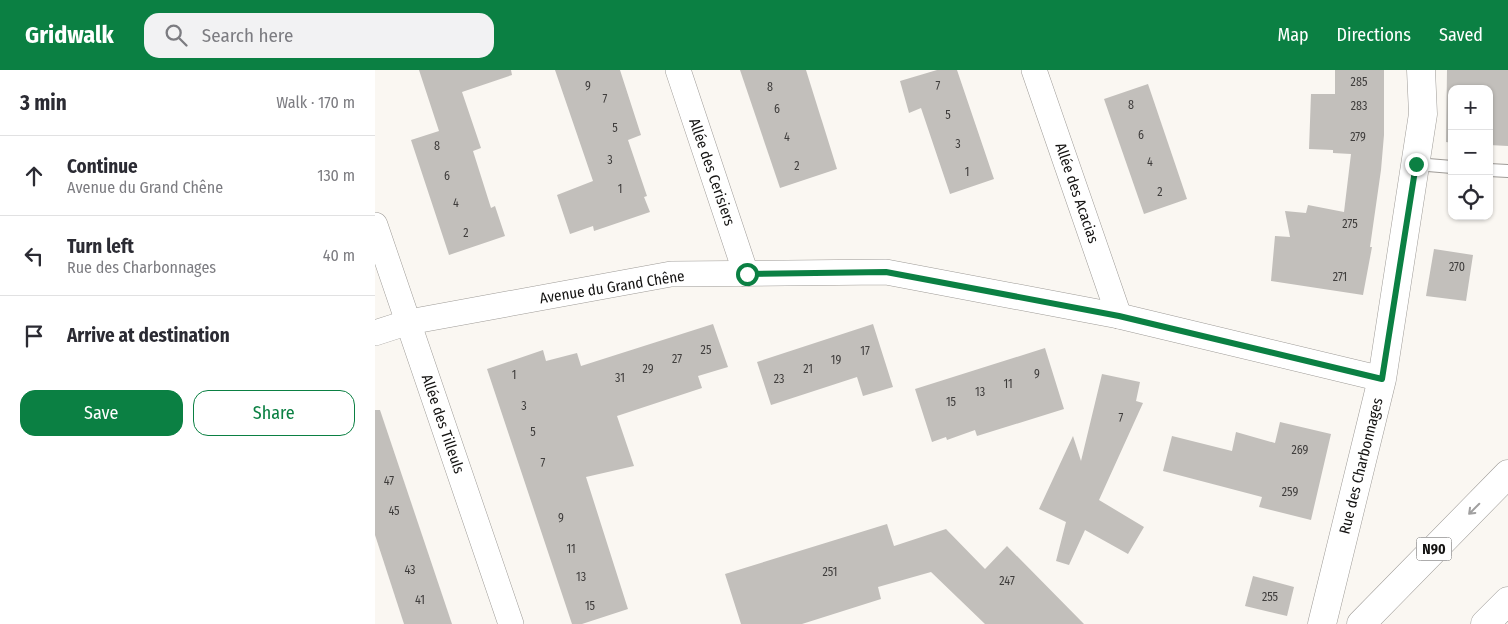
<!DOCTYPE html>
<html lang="en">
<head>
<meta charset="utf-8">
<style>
  body { margin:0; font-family:"Fira Sans Condensed",sans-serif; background:#f2f2f3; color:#2b2b33 }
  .controls { position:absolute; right:15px; top:15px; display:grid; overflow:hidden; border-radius:10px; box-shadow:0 1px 4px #0004 }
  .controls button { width:45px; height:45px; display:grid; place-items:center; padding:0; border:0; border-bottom:1px solid #e1e1e2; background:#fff; color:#2b2b33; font:25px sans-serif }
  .stop { position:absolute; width:15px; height:15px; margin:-11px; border:4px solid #0b8043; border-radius:50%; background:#fff }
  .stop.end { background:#0b8043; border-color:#fff; box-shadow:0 1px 5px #0008 }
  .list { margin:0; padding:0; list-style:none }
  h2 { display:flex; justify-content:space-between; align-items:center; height:65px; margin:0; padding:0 20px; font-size:21px }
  h2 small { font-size:16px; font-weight:400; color:#7c7c81 }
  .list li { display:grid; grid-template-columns:32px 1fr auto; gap:15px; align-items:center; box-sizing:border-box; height:80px; padding:0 20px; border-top:1px solid #e1e1e2 }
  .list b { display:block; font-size:19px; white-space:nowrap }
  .list p { margin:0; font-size:16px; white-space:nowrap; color:#7c7c81 }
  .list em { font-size:16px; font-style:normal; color:#7c7c81 }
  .actions { display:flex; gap:10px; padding:15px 20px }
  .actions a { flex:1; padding:11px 0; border:1px solid #0b8043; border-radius:15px; text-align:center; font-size:18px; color:#0b8043 }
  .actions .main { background:#0b8043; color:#fff }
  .icon { flex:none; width:28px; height:28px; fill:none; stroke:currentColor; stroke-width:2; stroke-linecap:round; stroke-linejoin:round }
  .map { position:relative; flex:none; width:1133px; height:554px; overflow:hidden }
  header { display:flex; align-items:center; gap:30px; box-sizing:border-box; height:70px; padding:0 25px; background:#0b8043; color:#fff }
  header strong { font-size:24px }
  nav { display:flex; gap:28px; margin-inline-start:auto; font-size:18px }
  .search { width:350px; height:45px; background:#f2f2f3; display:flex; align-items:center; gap:12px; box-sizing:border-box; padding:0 18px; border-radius:15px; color:#7c7c81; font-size:19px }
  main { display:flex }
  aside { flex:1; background:#fff }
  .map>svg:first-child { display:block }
</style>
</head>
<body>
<header>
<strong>Gridwalk</strong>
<div class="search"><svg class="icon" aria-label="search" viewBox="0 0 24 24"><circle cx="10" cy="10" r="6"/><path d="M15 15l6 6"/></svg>Search here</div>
<nav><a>Map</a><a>Directions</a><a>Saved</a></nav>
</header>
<main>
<aside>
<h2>3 min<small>Walk · 170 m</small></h2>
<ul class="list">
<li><svg class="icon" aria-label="ahead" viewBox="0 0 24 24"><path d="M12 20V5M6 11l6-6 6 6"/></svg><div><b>Continue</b><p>Avenue du Grand Chêne</p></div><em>130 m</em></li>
<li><svg class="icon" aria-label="left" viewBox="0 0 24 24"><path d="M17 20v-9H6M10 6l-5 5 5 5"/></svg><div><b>Turn left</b><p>Rue des Charbonnages</p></div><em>40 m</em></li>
<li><svg class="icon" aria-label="arrive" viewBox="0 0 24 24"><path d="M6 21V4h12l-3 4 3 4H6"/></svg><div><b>Arrive at destination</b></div></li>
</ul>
<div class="actions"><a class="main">Save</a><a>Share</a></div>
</aside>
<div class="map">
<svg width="1133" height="554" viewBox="0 0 1133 554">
  <rect width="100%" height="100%" fill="#faf7f2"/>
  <g fill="#c2bfbb">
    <path d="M 44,0 L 136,0 L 137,5 L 87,22 L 106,78 L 98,81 L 116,138 L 120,136 L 130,166 L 74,185 L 36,70 L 64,61 Z"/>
    <path d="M 180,0 L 245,0 L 266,65 L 253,70 L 272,126 L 269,127 L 275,142 L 219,161 L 218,156 L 195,164 L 182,125 L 218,111 Z"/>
    <path d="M 365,0 L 431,0 L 462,99 L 405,118 Z"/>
    <path d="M 562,0 L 582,0 L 619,109 L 575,124 L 546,38 L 534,43 L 525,11 Z"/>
    <path d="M 960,0 L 1009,0 L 1009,65 L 1006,100 L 995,177 L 997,177 L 988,225 L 896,211 L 900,166 L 915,167 L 910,141 L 931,143 L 933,135 L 969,142 L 976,84 L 958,83 L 958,80 L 934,79 L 936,24 L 960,24 Z"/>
    <path d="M 1072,0 L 1133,0 L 1133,76 L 1114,75 L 1114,19 L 1077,19 L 1077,73 L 1071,72 Z"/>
    <path d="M 773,14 L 812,129 L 769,144 L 729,29 Z"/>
    <path d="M 1059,179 L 1098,185 L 1091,231 L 1051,226 Z"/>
    <path d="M 338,254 L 353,297 L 323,306 L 327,318 L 242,346 L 259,396 L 211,407 L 253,539 L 207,554 L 197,554 L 112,299 L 168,280 L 171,291 L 202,283 L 206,296 Z"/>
    <path d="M 498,254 L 518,317 L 488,326 L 482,307 L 396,335 L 382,292 Z"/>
    <path d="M 670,278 L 689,339 L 602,366 L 600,360 L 572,370 L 571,367 L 557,372 L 540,319 Z"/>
    <path d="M 727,304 L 765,312 L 761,331 L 768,333 L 724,430 L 769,457 L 753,484 L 710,460 L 694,495 L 681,491 L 691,452 L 664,439 L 698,366 L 706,391 Z"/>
    <path d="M 0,340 L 5,340 L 77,554 L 29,554 L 0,465 Z"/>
    <path d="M 905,352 L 956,364 L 936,450 L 884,437 L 887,427 L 788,401 L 797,366 L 857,381 L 861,362 L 900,373 Z"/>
    <path d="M 512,454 L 519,476 L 571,459 L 610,499 L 632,476 L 709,554 L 610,554 L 556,502 L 503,517 L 506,529 L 427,554 L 366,554 L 350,504 Z"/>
    <path d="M 878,506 L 919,517 L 912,546 L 870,536 Z"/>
  </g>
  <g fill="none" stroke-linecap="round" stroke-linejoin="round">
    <g stroke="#9e9b97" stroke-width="14">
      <g id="lane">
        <path d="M 1041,94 L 1077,97"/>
        <path d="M 1114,100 L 1133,101"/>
      </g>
    </g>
    <g stroke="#9e9b97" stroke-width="26">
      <g id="street">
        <path d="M 303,0 L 371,204"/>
        <path d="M 659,0 L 744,246"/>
        <path d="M 0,155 L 136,554"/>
        <path d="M 0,263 L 34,252 L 296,204 L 511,202 L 744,246 L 1007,309"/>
      </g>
    </g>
    <g stroke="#9e9b97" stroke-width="29">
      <path id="secondary" d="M 947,554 L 1007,309 L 1048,44 L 1046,0"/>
    </g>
    <g stroke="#9e9b97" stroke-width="29">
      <g id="highway">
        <path d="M 986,554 L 1133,404"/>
        <path d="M 1110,554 L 1133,531"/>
      </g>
    </g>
    <use href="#lane" stroke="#fff" stroke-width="12"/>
    <use href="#street" stroke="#fff" stroke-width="25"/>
    <use href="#secondary" stroke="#fff" stroke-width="28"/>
    <use href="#highway" stroke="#fff" stroke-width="28"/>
  </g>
  <defs><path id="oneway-shaft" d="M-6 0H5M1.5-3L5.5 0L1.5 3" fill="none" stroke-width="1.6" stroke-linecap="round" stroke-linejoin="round" transform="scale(1.25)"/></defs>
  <use stroke="#a1a0a0" href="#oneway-shaft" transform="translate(1099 439) rotate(135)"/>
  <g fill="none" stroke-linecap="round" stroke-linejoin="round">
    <path stroke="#0b8043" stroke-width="6" d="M 372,204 L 511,202 L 744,246 L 1007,309 L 1041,94"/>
  </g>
  <g text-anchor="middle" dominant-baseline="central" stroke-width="4" stroke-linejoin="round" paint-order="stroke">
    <g font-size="12" fill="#3f3d3c">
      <text x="984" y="12">285</text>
      <text x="213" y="16">9</text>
      <text x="563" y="16">7</text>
      <text x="395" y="17">8</text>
      <text x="230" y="29">7</text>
      <text x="756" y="35">8</text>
      <text x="984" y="36">283</text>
      <text x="402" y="39">6</text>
      <text x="573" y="45">5</text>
      <text x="240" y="58">5</text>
      <text x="766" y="65">6</text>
      <text x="412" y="67">4</text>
      <text x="983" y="67">279</text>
      <text x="583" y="74">3</text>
      <text x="62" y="76">8</text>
      <text x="235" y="90">3</text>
      <text x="775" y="92">4</text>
      <text x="422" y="96">2</text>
      <text x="592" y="102">1</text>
      <text x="72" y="106">6</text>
      <text x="245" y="119">1</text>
      <text x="785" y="122">2</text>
      <text x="81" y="133">4</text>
      <text x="975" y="154">275</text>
      <text x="91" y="163">2</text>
      <text x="1082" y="197">270</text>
      <text x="965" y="207">271</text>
      <text x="331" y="280">25</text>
      <text x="490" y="281">17</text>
      <text x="302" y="289">27</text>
      <text x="461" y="290">19</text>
      <text x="273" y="299">29</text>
      <text x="433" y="299">21</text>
      <text x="662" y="304">9</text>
      <text x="139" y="305">1</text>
      <text x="245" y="308">31</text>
      <text x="404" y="309">23</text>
      <text x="633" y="314">11</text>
      <text x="605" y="322">13</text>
      <text x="576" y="332">15</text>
      <text x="149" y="336">3</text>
      <text x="746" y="348">7</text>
      <text x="158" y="362">5</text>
      <text x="925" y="380">269</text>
      <text x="168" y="393">7</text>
      <text x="14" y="411">47</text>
      <text x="915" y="422">259</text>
      <text x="19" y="441">45</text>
      <text x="186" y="448">9</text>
      <text x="196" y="479">11</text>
      <text x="35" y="500">43</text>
      <text x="455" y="502">251</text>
      <text x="206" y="507">13</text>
      <text x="632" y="511">247</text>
      <text x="895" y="527">255</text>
      <text x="45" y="530">41</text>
      <text x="215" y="536">15</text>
    </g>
    <rect fill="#fff" stroke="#5a5958" stroke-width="1" x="1041.5" y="467.5" width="35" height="23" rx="4"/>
    <g font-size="14" font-weight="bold" fill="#131211">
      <text x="1059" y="479">N90</text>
    </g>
    <g font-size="15" fill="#131211" stroke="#fff">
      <text transform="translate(337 102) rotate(71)">Allée des Cerisiers</text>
      <text transform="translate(702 123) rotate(71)">Allée des Acacias</text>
      <text transform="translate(237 217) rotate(-9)">Avenue du Grand Chêne</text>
      <text transform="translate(68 354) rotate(71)">Allée des Tilleuls</text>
      <text transform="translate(986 396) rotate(-76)">Rue des Charbonnages</text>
    </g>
  </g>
</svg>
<div class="controls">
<button>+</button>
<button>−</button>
<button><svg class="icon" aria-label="locate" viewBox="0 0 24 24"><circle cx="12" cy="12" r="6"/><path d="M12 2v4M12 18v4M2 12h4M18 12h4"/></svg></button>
</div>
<div class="stop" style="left:372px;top:204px"></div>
<div class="stop end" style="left:1041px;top:94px"></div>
</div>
</main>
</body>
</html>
